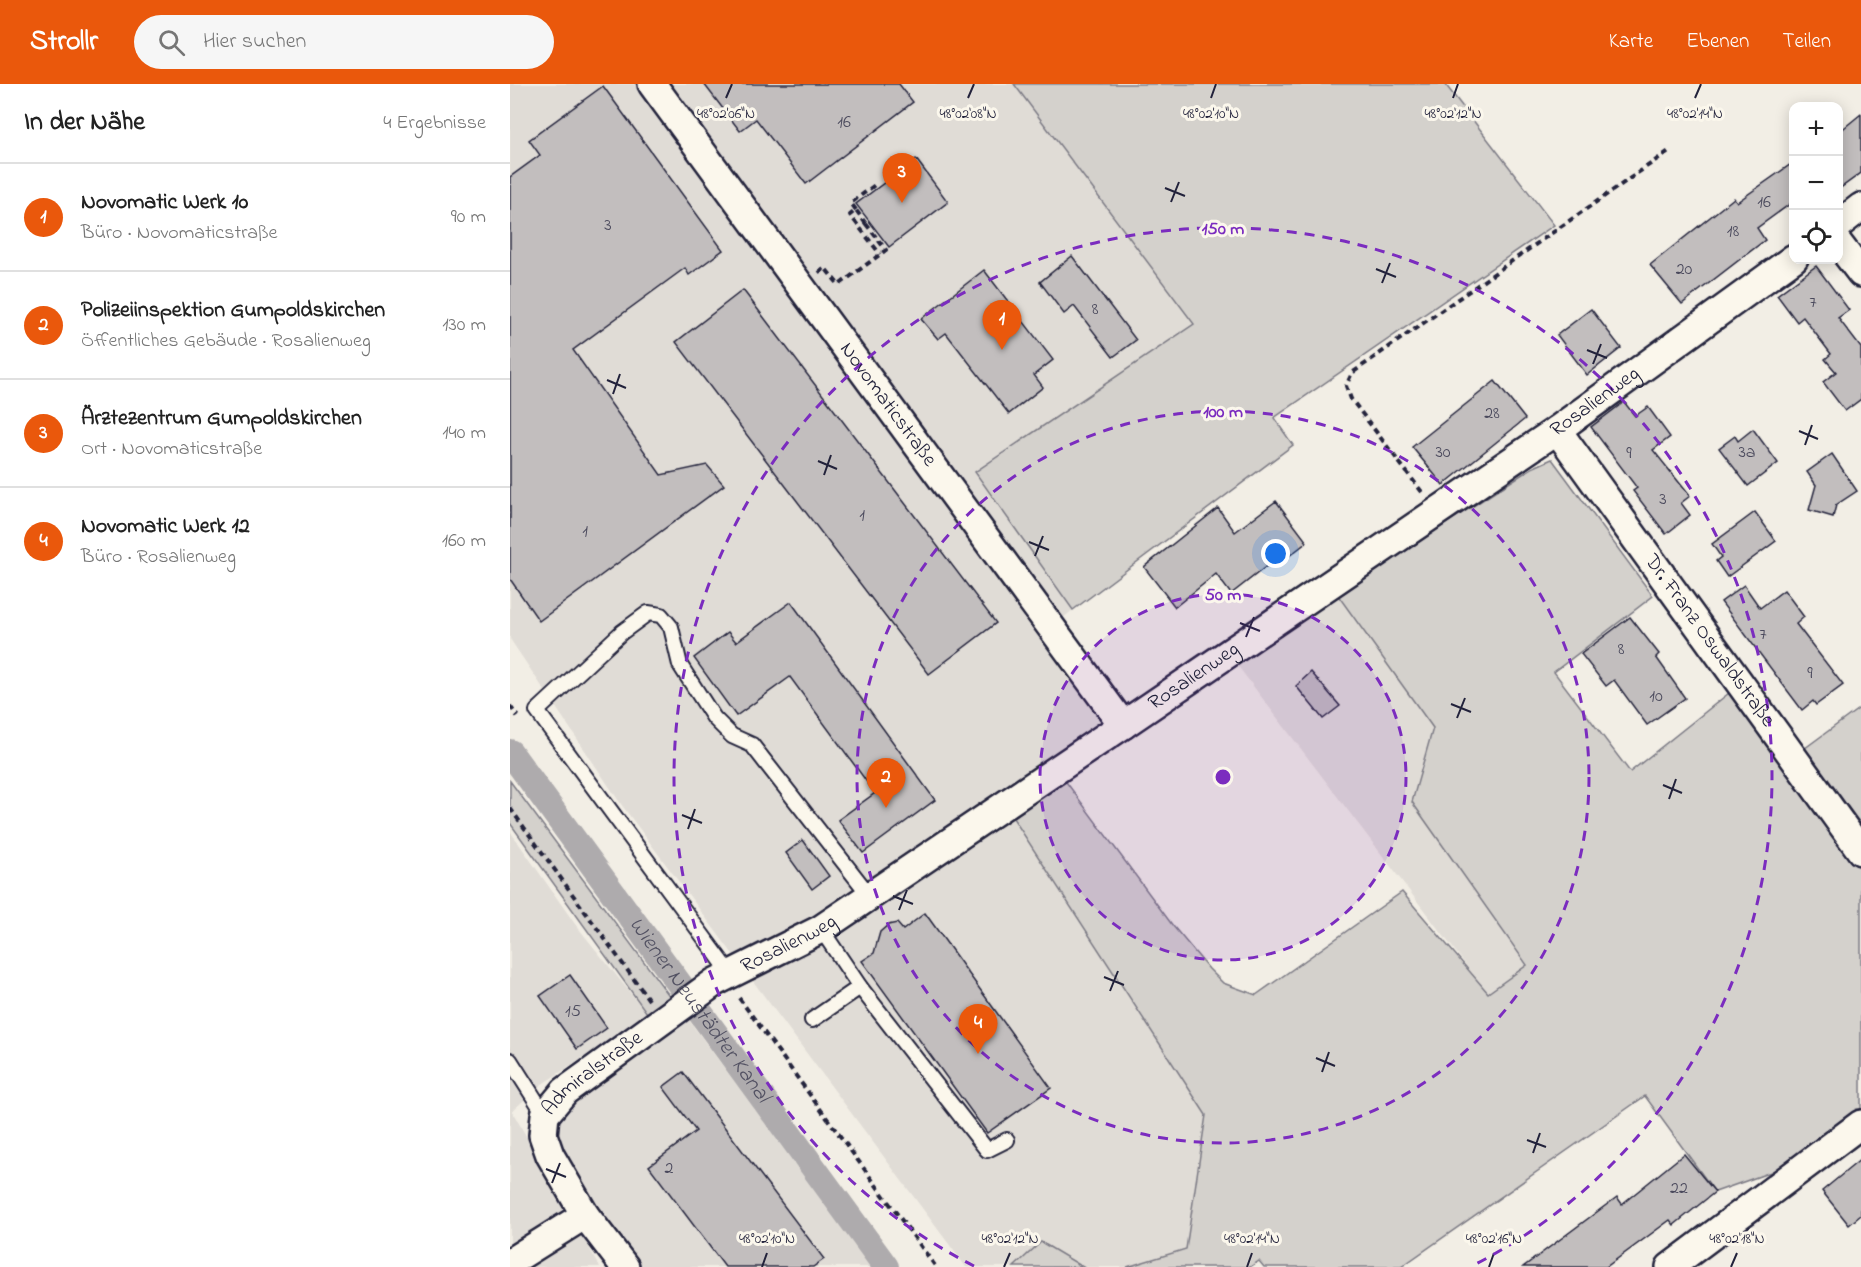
<!DOCTYPE html>
<html lang="de">
<head>
<meta charset="utf-8">
<style>
  body { margin:0; font-family:"Indie Flower",sans-serif; background:#f6f6f6; color:#222 }
  .controls { position:absolute; right:18px; top:18px; display:grid; overflow:hidden; border-radius:12px; box-shadow:0 3px 15px #0003 }
  .controls button { width:54px; height:54px; display:grid; place-items:center; padding:0; border:0; border-bottom:2px solid #e0e0e0; background:#fff; color:#222; font:30px sans-serif }
  .you { position:absolute; left:766px; top:470px; width:21px; height:21px; margin:-15px; border:4px solid #fff; border-radius:50%; background:#1a73e8; box-shadow:0 0 0 9px #1a73e833 }
  .badge { display:grid; place-items:center; width:39px; height:39px; border-radius:50%; background:#ea580c; color:#fff; font-size:20px; font-weight:700 }
  .pin { position:absolute; translate:-50% -50px; filter:drop-shadow(0 2px 3px #0008) }
  .pin::after { content:''; position:absolute; top:32px; width:21px; height:18px; background:inherit; clip-path:polygon(0 0,100% 0,50% 100%) }
  .list { margin:0; padding:0; list-style:none }
  h2 { display:flex; justify-content:space-between; align-items:center; height:78px; margin:0; padding:0 24px; font-size:26px }
  h2 small { font-size:20px; font-weight:400; color:#767676 }
  .list li { display:grid; grid-template-columns:39px 1fr auto; gap:18px; align-items:center; box-sizing:border-box; height:108px; padding:0 24px; border-top:2px solid #e0e0e0 }
  .list b { display:block; font-size:22px; white-space:nowrap }
  .list p { margin:0; font-size:20px; white-space:nowrap; color:#767676 }
  .list em { font-size:20px; font-style:normal; color:#767676 }
  .icon { flex:none; width:33px; height:33px; fill:none; stroke:currentColor; stroke-width:2; stroke-linecap:round; stroke-linejoin:round }
  .map { position:relative; flex:none; width:1351px; height:1183px; overflow:hidden }
  header { display:flex; align-items:center; gap:36px; box-sizing:border-box; height:84px; padding:0 30px; background:#ea580c; color:#fff }
  header strong { font-size:28px }
  nav { display:flex; gap:33px; margin-inline-start:auto; font-size:21px }
  .search { width:420px; height:54px; background:#f6f6f6; display:flex; align-items:center; gap:15px; box-sizing:border-box; padding:0 21px; border-radius:33px; color:#767676; font-size:22px }
  main { display:flex }
  aside { flex:1; background:#fff }
  .map>svg:first-child { display:block }
</style>
</head>
<body>
<header>
<strong>Strollr</strong>
<div class="search"><svg class="icon" aria-label="search" viewBox="0 0 24 24"><circle cx="10" cy="10" r="6"/><path d="M15 15l6 6"/></svg>Hier suchen</div>
<nav><a>Karte</a><a>Ebenen</a><a>Teilen</a></nav>
</header>
<main>
<aside>
<h2>In der Nähe<small>4 Ergebnisse</small></h2>
<ul class="list">
<li><span class="badge">1</span><div><b>Novomatic Werk 10</b><p>Büro · Novomaticstraße</p></div><em>90 m</em></li>
<li><span class="badge">2</span><div><b>Polizeiinspektion Gumpoldskirchen</b><p>Öffentliches Gebäude · Rosalienweg</p></div><em>130 m</em></li>
<li><span class="badge">3</span><div><b>Ärztezentrum Gumpoldskirchen</b><p>Ort · Novomaticstraße</p></div><em>140 m</em></li>
<li><span class="badge">4</span><div><b>Novomatic Werk 12</b><p>Büro · Rosalienweg</p></div><em>160 m</em></li>
</ul>
</aside>
<div class="map">
<svg width="1351" height="1183" viewBox="0 0 1351 1183">
  <rect width="100%" height="100%" fill="#f2eee5"/>
  <filter id="ink" filterUnits="userSpaceOnUse"><feTurbulence type="fractalNoise" baseFrequency=".0167" numOctaves="2"/><feDisplacementMap in="SourceGraphic" scale="12" xChannelSelector="R" yChannelSelector="G"/><feConvolveMatrix kernelMatrix="1 2 1 2 8 2 1 2 1" color-interpolation-filters="sRGB"/></filter>
  <g filter="url(#ink)">
    <g fill="#e0dcd6">
      <path d="M 0,0 L 504,0 L 684,240 L 465,388 L 563,526 L 529,553 L 595,640 L 554,695 L 503,734 L 696,1031 L 676,1165 L 617,1183 L 573,1183 L 531,1158 L 504,1183 L 456,1183 L 111,720 L 0,555 Z"/>
      <path d="M 827,510 L 923,644 L 902,718 L 1017,882 L 978,910 L 727,581 Z"/>
      <path d="M 0,747 L 65,840 L 139,932 L 32,1000 L 2,1027 L 90,1183 L 0,1183 Z"/>
      <path d="M 178,935 L 362,1183 L 132,1183 L 81,1112 L 35,1031 Z"/>
    </g>
    <g fill="#d4d1cc" stroke="#7b7a84" stroke-width="1.5">
      <path d="M 504,0 L 935,0 L 1044,141 L 764,334 L 783,361 L 563,526 L 465,388 L 684,240 Z"/>
      <path d="M 1042,375 L 1143,512 L 1044,588 L 1120,688 L 1219,609 L 1272,681 L 1351,623 L 1351,1026 L 1275,1083 L 1205,1108 L 1135,1012 L 891,1183 L 754,1183 L 749,1177 L 740,1183 L 617,1183 L 676,1165 L 696,1031 L 503,734 L 554,695 L 663,842 L 699,885 L 713,899 L 746,911 L 892,808 L 978,909 L 1017,881 L 902,718 L 923,644 L 827,510 L 1022,384 Z"/>
      <path d="M 0,697 L 161,914 L 139,932 L 0,739 Z"/>
      <path d="M 531,1158 L 573,1183 L 504,1183 Z"/>
    </g>
    <g fill="none" stroke-linecap="round" stroke-linejoin="round">
      <path stroke="#aeabad" stroke-width="26" id="s1" d="M 0,668 L 376,1183"/>
    </g>
    <g fill="#c2bebe" stroke="#22223b" stroke-width="1.5">
      <path d="M 194,0 L 389,0 L 403,18 L 296,100 L 246,35 L 230,47 Z"/>
      <path d="M 93,2 L 213,166 L 179,191 L 175,184 L 63,266 L 151,391 L 197,381 L 214,401 L 29,537 L 0,495 L 0,93 L 30,71 L 19,56 Z"/>
      <path d="M 1351,30 L 1351,89 L 1329,105 L 1329,48 Z"/>
      <path d="M 406,75 L 438,118 L 379,163 L 346,120 Z"/>
      <path d="M 1284,78 L 1284,117 L 1247,144 L 1255,156 L 1172,220 L 1140,181 L 1224,114 L 1227,118 Z"/>
      <path d="M 562,172 L 626,256 L 603,273 L 564,222 L 554,230 L 530,198 Z"/>
      <path d="M 1306,182 L 1339,226 L 1328,234 L 1351,264 L 1351,315 L 1335,327 L 1313,298 L 1326,288 L 1315,275 L 1321,270 L 1293,233 L 1287,238 L 1267,211 Z"/>
      <path d="M 474,186 L 543,276 L 524,291 L 533,303 L 499,330 L 436,249 L 428,255 L 411,235 Z"/>
      <path d="M 233,206 L 486,539 L 419,590 L 166,258 Z"/>
      <path d="M 1081,225 L 1111,264 L 1077,291 L 1047,251 Z"/>
      <path d="M 985,297 L 1015,335 L 933,401 L 902,363 Z"/>
      <path d="M 1114,318 L 1125,332 L 1138,323 L 1160,353 L 1143,366 L 1180,412 L 1171,419 L 1180,431 L 1156,450 L 1123,407 L 1127,404 L 1081,343 Z"/>
      <path d="M 1243,345 L 1268,379 L 1238,402 L 1209,364 L 1225,352 L 1228,357 Z"/>
      <path d="M 1322,370 L 1347,407 L 1326,421 L 1323,433 L 1299,426 L 1306,401 L 1297,388 Z"/>
      <path d="M 766,417 L 797,458 L 774,476 L 771,471 L 721,510 L 706,490 L 665,523 L 634,483 L 708,424 L 725,448 Z"/>
      <path d="M 1245,428 L 1266,457 L 1217,493 L 1206,477 L 1211,473 L 1202,460 Z"/>
      <path d="M 1234,501 L 1250,524 L 1274,506 L 1294,533 L 1286,540 L 1333,601 L 1306,621 L 1303,617 L 1292,626 L 1211,518 Z"/>
      <path d="M 281,518 L 425,716 L 353,769 L 328,736 L 365,709 L 280,593 L 226,632 L 184,574 L 218,548 L 226,558 Z"/>
      <path d="M 1120,533 L 1149,570 L 1146,573 L 1175,614 L 1137,641 L 1104,596 L 1096,602 L 1071,570 Z"/>
      <path d="M 801,588 L 830,622 L 813,635 L 786,602 Z"/>
      <path d="M 293,756 L 319,792 L 302,805 L 276,769 Z"/>
      <path d="M 415,829 L 541,1004 L 477,1049 L 352,877 L 364,869 L 370,848 L 378,841 L 387,839 L 393,846 Z"/>
      <path d="M 60,891 L 97,944 L 67,965 L 30,912 Z"/>
      <path d="M 173,988 L 314,1175 L 303,1183 L 215,1183 L 139,1082 L 186,1047 L 153,1003 Z"/>
      <path d="M 1174,1070 L 1205,1108 L 1164,1141 L 1160,1136 L 1096,1183 L 1013,1183 L 1107,1113 L 1112,1120 Z"/>
      <path d="M 1351,1075 L 1351,1131 L 1339,1141 L 1312,1107 Z"/>
    </g>
    <g fill="none" stroke-linecap="round" stroke-linejoin="round">
      <g stroke="#22223b" stroke-width="18">
        <g id="lane">
          <path d="M 311,845 L 350,903 L 477,1066 L 497,1056"/>
          <path d="M 221,890 L 27,627 L 112,548 L 138,529 L 151,531 L 161,543 L 170,581 L 204,634 L 222,652 L 242,661 L 360,812"/>
          <path d="M 302,936 L 350,903"/>
          <path d="M 0,976 L 35,1031"/>
        </g>
      </g>
      <g stroke="#22223b" stroke-width="32">
        <g id="street">
          <path id="s2" d="M 142,0 L 613,641"/>
          <path d="M 1328,141 L 1351,123"/>
          <path d="M 1328,159 L 1351,189"/>
          <path id="s3" d="M 1047,346 L 1351,767"/>
          <path d="M 0,1178 L 75,1131"/>
          <path id="s4" d="M 115,1183 L 75,1131 L 40,1071 L 33,1051 L 35,1031 L 55,1007 L 205,898 L 311,845 L 613,641 L 1047,346 L 1284,174"/>
          <path d="M 1160,1183 L 1351,1040"/>
        </g>
      </g>
      <g stroke="#22223b" stroke-width="4" stroke-dasharray="6 4.5" stroke-linecap="butt">
        <path d="M 346,126 L 341,119 L 366,100"/>
        <path d="M 356,140 L 346,126 L 340,131 L 370,170"/>
        <path d="M 309,189 L 315,184 L 329,201 L 376,166 L 356,140 L 359,137"/>
        <path d="M 912,408 L 841,315 L 836,302 L 842,289 L 1159,67"/>
        <path d="M 0,622 L 8,633"/>
        <path d="M 0,724 L 139,916"/>
        <path d="M 229,914 L 426,1183"/>
      </g>
      <use href="#lane" stroke="#fbf7ec" stroke-width="14"/>
      <use href="#street" stroke="#fbf7ec" stroke-width="27"/>
    </g>
  </g>
  <path fill="none" stroke="#22223b" stroke-width="2" d="M 216,14 L 222,0M 458,14 L 464,0M 701,14 L 706,0M 943,14 L 948,0M 1185,14 L 1191,0M 655,104 L 675,112M 661,118 L 669,98M 866,185 L 886,193M 872,199 L 880,179M 1077,266 L 1097,274M 1083,280 L 1091,260M 97,296 L 116,304M 103,310 L 110,290M 1289,347 L 1308,355M 1295,361 L 1302,341M 308,377 L 327,385M 314,391 L 321,371M 519,458 L 539,466M 525,472 L 533,452M 730,539 L 750,547M 736,553 L 744,533M 941,620 L 961,628M 947,634 L 955,614M 1153,701 L 1172,709M 1159,715 L 1166,695M 172,731 L 192,739M 178,745 L 185,725M 383,812 L 403,820M 389,826 L 397,806M 594,893 L 614,901M 600,907 L 608,887M 806,974 L 825,982M 812,988 L 819,968M 1017,1056 L 1036,1063M 1023,1069 L 1030,1049M 36,1085 L 56,1093M 42,1099 L 50,1079M 252,1183 L 257,1169M 494,1183 L 500,1169M 737,1183 L 742,1169M 979,1183 L 984,1169M 1221,1183 L 1227,1169"/>
  <circle cx="713" cy="693" r="183" fill="#7b2cbf" fill-opacity=".12"/>
  <g fill="none" stroke="#7b2cbf" stroke-width="3" stroke-dasharray="10 8">
    <circle cx="713" cy="693" r="183"/>
    <circle cx="713" cy="693" r="366"/>
    <path d="M464 1182A549 549 0 1 1 962 1182"/>
  </g>
  <g text-anchor="middle" dominant-baseline="central" stroke-width="6" stroke-linejoin="round" paint-order="stroke">
    <g font-size="18" fill="#4a495c">
      <text x="334" y="39">16</text>
      <text x="1254" y="119">16</text>
      <text x="98" y="142">3</text>
      <text x="1223" y="148">18</text>
      <text x="1174" y="186">20</text>
      <text x="1303" y="219">7</text>
      <text x="585" y="226">8</text>
      <text x="982" y="330">28</text>
      <text x="933" y="369">30</text>
      <text x="1237" y="369">3a</text>
      <text x="1119" y="370">9</text>
      <text x="1153" y="416">3</text>
      <text x="352" y="432">1</text>
      <text x="75" y="448">1</text>
      <text x="1253" y="551">7</text>
      <text x="1111" y="566">8</text>
      <text x="1300" y="590">9</text>
      <text x="1146" y="613">10</text>
      <text x="63" y="928">15</text>
      <text x="159" y="1085">2</text>
      <text x="1169" y="1105">22</text>
    </g>
    <g font-size="21" fill="#22223b" stroke="#fbf7ec">
      <text stroke="none"><textPath href="#s4" startOffset="1448">Rosalienweg</textPath></text>
      <text stroke="none"><textPath href="#s2" startOffset="398">Novomaticstraße</textPath></text>
      <text stroke="none"><textPath href="#s3" startOffset="260">Dr. Franz Oswaldstraße</textPath></text>
      <text stroke="none"><textPath href="#s4" startOffset="962">Rosalienweg</textPath></text>
      <text stroke="none"><textPath href="#s4" startOffset="476">Rosalienweg</textPath></text>
      <text stroke="none"><textPath href="#s4" startOffset="240">Admiralstraße</textPath></text>
    </g>
    <g font-size="22" font-style="italic" fill="#535263" stroke="#fbf7ec">
      <text stroke="none"><textPath href="#s1" startOffset="320">Wiener Neustädter Kanal</textPath></text>
    </g>
  </g>
  <g font-size="15" text-anchor="middle" fill="#22223b" stroke="#fbf7ec" stroke-width="6" stroke-linejoin="round" paint-order="stroke">
    <text x="216" y="34">48°02'06"N</text>
    <text x="458" y="34">48°02'08"N</text>
    <text x="701" y="34">48°02'10"N</text>
    <text x="943" y="34">48°02'12"N</text>
    <text x="1185" y="34">48°02'14"N</text>
    <text x="257" y="1159">48°02'10"N</text>
    <text x="500" y="1159">48°02'12"N</text>
    <text x="742" y="1159">48°02'14"N</text>
    <text x="984" y="1159">48°02'16"N</text>
    <text x="1227" y="1159">48°02'18"N</text>
  </g>
  <circle cx="713" cy="693" r="9" fill="#7b2cbf" stroke="#fbf7ec" stroke-width="3"/>
  <g font-size="18" text-anchor="middle" font-weight="bold" fill="#7b2cbf" stroke="#fbf7ec" stroke-width="6" stroke-linejoin="round" paint-order="stroke">
    <text x="713" y="150">150 m</text>
    <text x="713" y="333">100 m</text>
    <text x="713" y="516">50 m</text>
  </g>
</svg>
<div class="controls">
<button>+</button>
<button>−</button>
<button><svg class="icon" aria-label="locate" viewBox="0 0 24 24"><circle cx="12" cy="12" r="6"/><path d="M12 2v4M12 18v4M2 12h4M18 12h4"/></svg></button>
</div>
<div class="you"></div>
<div class="pin badge" style="left:492px;top:266px">1</div>
<div class="pin badge" style="left:376px;top:724px">2</div>
<div class="pin badge" style="left:392px;top:119px">3</div>
<div class="pin badge" style="left:468px;top:970px">4</div>
</div>
</main>
</body>
</html>
